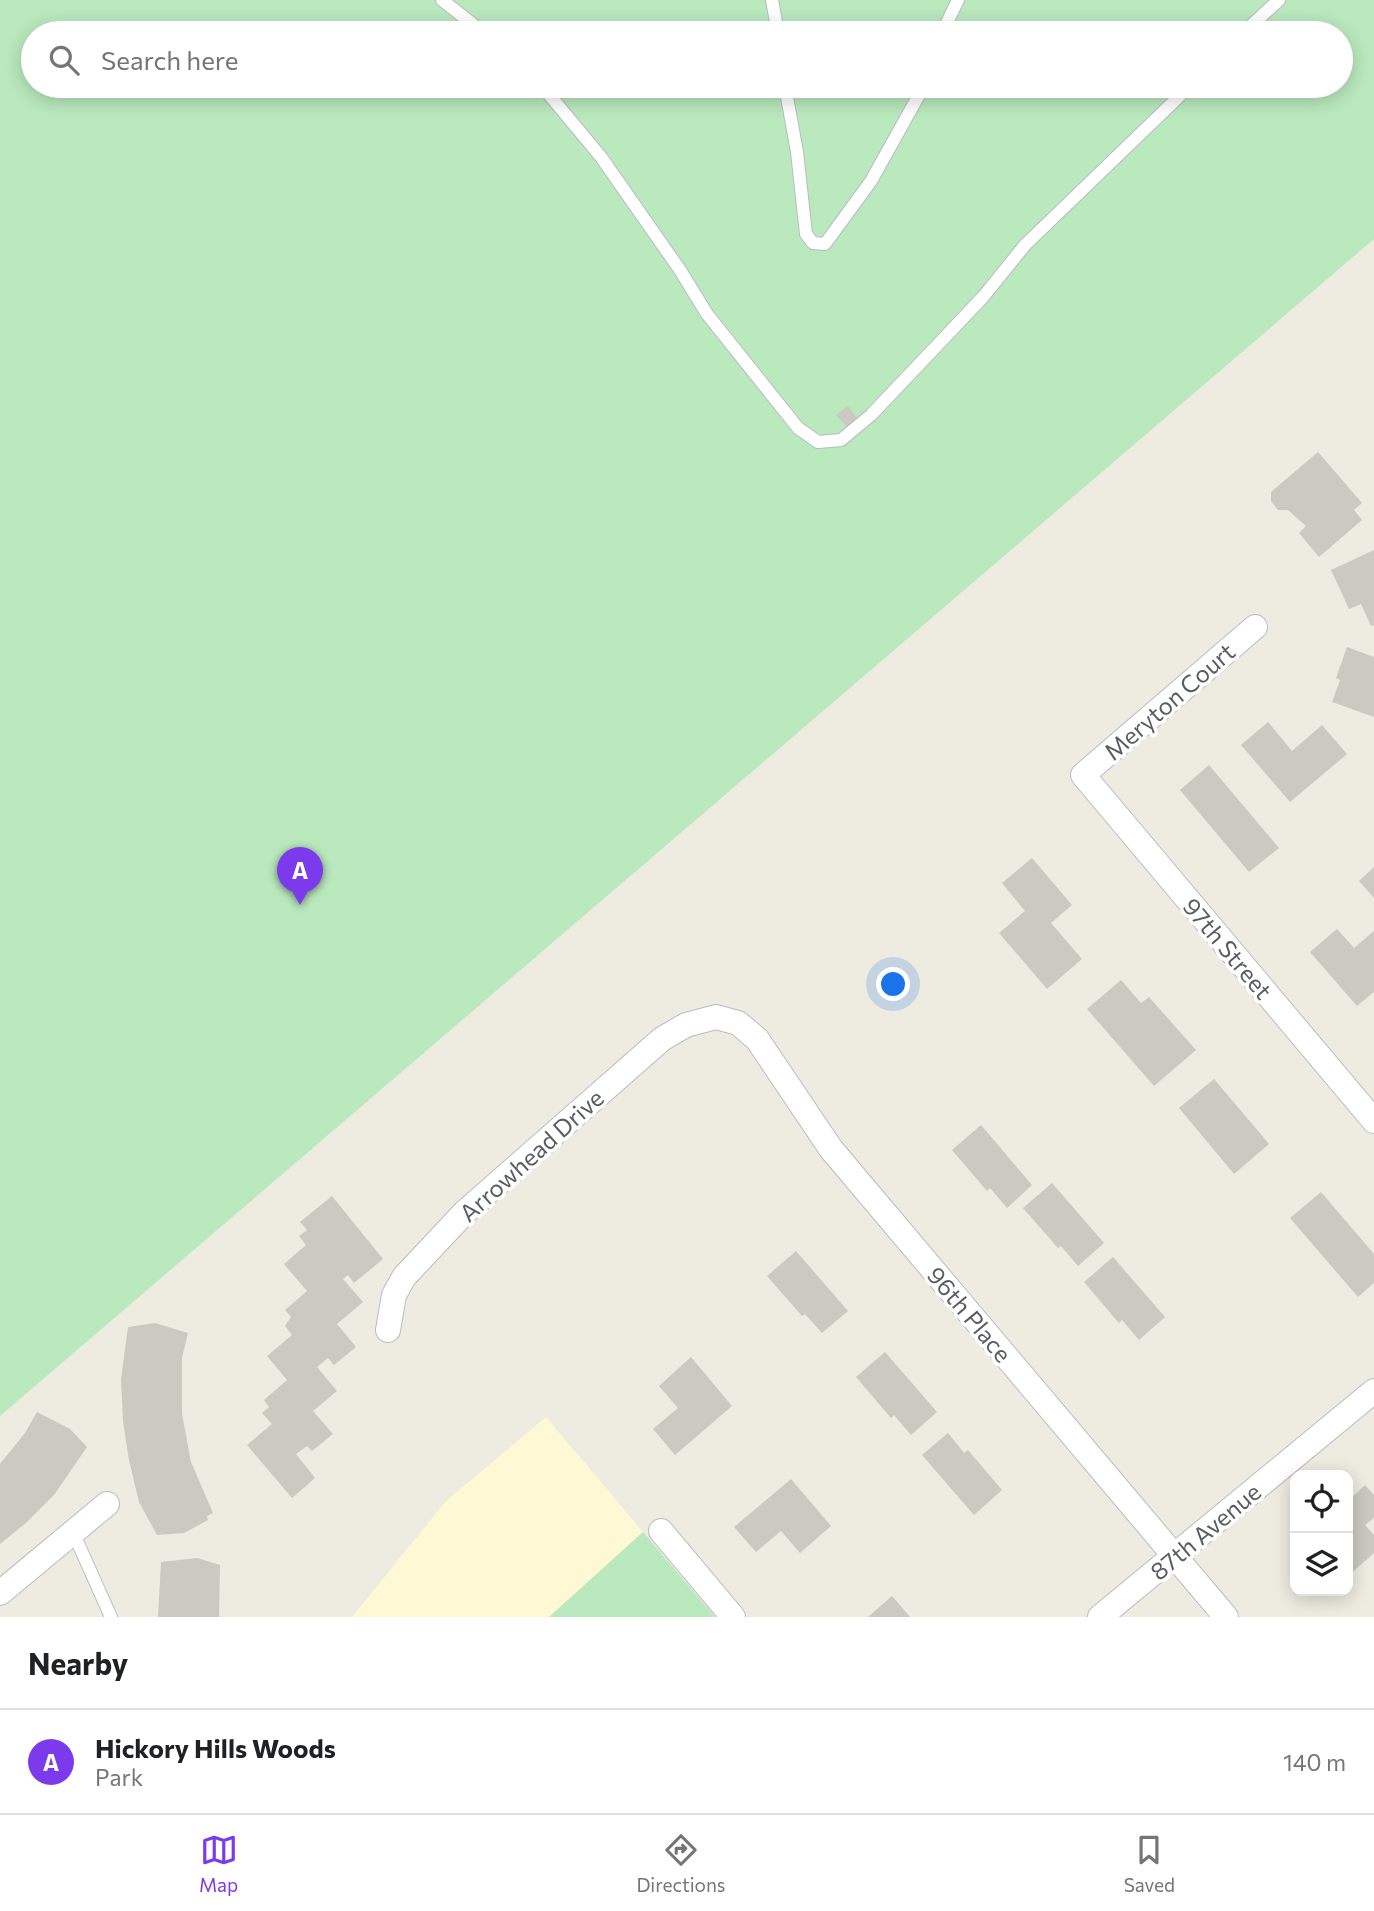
<!DOCTYPE html>
<html lang="en">
<head>
<meta charset="utf-8">
<style>
  body { margin:0; font-family:Commissioner,sans-serif; background:#f6f6f6; color:#202124 }
  .controls { position:absolute; right:21px; bottom:21px; display:grid; overflow:hidden; border-radius:14px; box-shadow:0 4px 18px #0003 }
  .controls button { width:63px; height:63px; display:grid; place-items:center; padding:0; border:0; border-bottom:2px solid #e0e0e0; background:#fff; color:#202124; font:35px sans-serif }
  .you { position:absolute; left:894px; top:985px; width:24px; height:24px; margin:-18px; border:5px solid #fff; border-radius:50%; background:#1a73e8; box-shadow:0 0 0 10px #1a73e833 }
  .badge { display:grid; place-items:center; width:46px; height:46px; border-radius:50%; background:#7c3aed; color:#fff; font-size:23px; font-weight:700 }
  .pin { position:absolute; translate:-50% -58px; filter:drop-shadow(0 2px 4px #0008) }
  .pin::after { content:''; position:absolute; top:37px; width:24px; height:21px; background:inherit; clip-path:polygon(0 0,100% 0,50% 100%) }
  .list { margin:0; padding:0; list-style:none }
  h2 { display:flex; justify-content:space-between; align-items:center; height:91px; margin:0; padding:0 28px; font-size:30px }
  h2 small { font-size:23px; font-weight:400; color:#757577 }
  .list li { display:grid; grid-template-columns:46px 1fr auto; gap:21px; align-items:center; box-sizing:border-box; height:105px; padding:0 28px; border-top:2px solid #e0e0e0 }
  .list b { display:block; font-size:26px; white-space:nowrap }
  .list p { margin:0; font-size:23px; white-space:nowrap; color:#757577 }
  .list em { font-size:23px; font-style:normal; color:#757577 }
  .icon { flex:none; width:38px; height:38px; fill:none; stroke:currentColor; stroke-width:2; stroke-linecap:round; stroke-linejoin:round }
  .map { position:relative; flex:none; width:1374px; height:1617px; overflow:hidden }
  .search { position:absolute; background:#fff; box-shadow:0 4px 18px #0003; left:21px; right:21px; top:21px; height:77px; display:flex; align-items:center; gap:18px; box-sizing:border-box; padding:0 24px; border-radius:38px; color:#757577; font-size:26px }
  .sheet { height:196px; background:#fff }
  nav { display:flex; justify-content:space-around; align-items:center; box-sizing:border-box; height:98px; border-top:2px solid #e0e0e0; background:#fff; font-size:19px; color:#757577 }
  nav a { display:grid; justify-items:center; gap:4px }
  nav .on { color:#7c3aed }
  .map>svg:first-child { display:block }
</style>
</head>
<body>
<div class="map">
<svg width="1374" height="1617" viewBox="0 0 1374 1617">
  <rect width="100%" height="100%" fill="#eeece1"/>
  <path fill="#fff8d5" d="M 546,1417 L 643,1532 L 549,1617 L 352,1617 L 446,1501 Z"/>
  <g fill="#bae9be" fill-rule="evenodd">
    <path d="M 0,0 L 1374,0 L 1374,239 L 0,1416 ZM 33,33 L 1341,33 L 1341,86 L 33,86 Z"/>
    <path d="M 643,1532 L 715,1617 L 549,1617 Z"/>
  </g>
  <g fill="#cbc9c0">
    <path d="M 848,406 L 857,418 L 847,427 L 836,415 Z"/>
    <path d="M 1318,452 L 1362,503 L 1354,510 L 1362,520 L 1319,557 L 1299,533 L 1306,526 L 1288,510 L 1278,510 L 1271,501 L 1271,492 Z"/>
    <path d="M 1374,550 L 1374,625 L 1371,626 L 1361,604 L 1349,609 L 1331,570 Z"/>
    <path d="M 1347,647 L 1374,657 L 1374,717 L 1332,702 L 1340,680 L 1336,678 Z"/>
    <path d="M 1268,722 L 1292,751 L 1322,725 L 1347,754 L 1290,802 L 1241,745 Z"/>
    <path d="M 1209,765 L 1279,848 L 1249,872 L 1180,790 Z"/>
    <path d="M 1032,858 L 1072,905 L 1051,923 L 1082,959 L 1047,989 L 999,933 L 1025,911 L 1002,883 Z"/>
    <path d="M 1374,867 L 1374,898 L 1359,881 Z"/>
    <path d="M 1337,929 L 1354,948 L 1374,931 L 1374,992 L 1357,1006 L 1310,952 Z"/>
    <path d="M 1121,980 L 1141,1003 L 1149,997 L 1196,1050 L 1154,1086 L 1087,1009 Z"/>
    <path d="M 1214,1079 L 1269,1144 L 1234,1174 L 1179,1108 Z"/>
    <path d="M 981,1125 L 1032,1185 L 1007,1208 L 990,1188 L 987,1191 L 952,1150 Z"/>
    <path d="M 1052,1183 L 1104,1243 L 1078,1266 L 1061,1246 L 1058,1248 L 1023,1208 Z"/>
    <path d="M 1321,1192 L 1374,1254 L 1374,1283 L 1358,1297 L 1290,1218 Z"/>
    <path d="M 332,1196 L 383,1259 L 354,1283 L 348,1275 L 343,1279 L 363,1302 L 337,1324 L 356,1347 L 334,1365 L 328,1358 L 317,1367 L 337,1391 L 313,1411 L 333,1434 L 312,1451 L 307,1446 L 296,1454 L 315,1478 L 292,1498 L 247,1445 L 272,1424 L 262,1413 L 269,1407 L 264,1400 L 287,1380 L 267,1356 L 292,1335 L 285,1326 L 291,1317 L 285,1310 L 307,1291 L 284,1264 L 306,1245 L 299,1236 L 307,1230 L 300,1222 Z"/>
    <path d="M 796,1251 L 848,1311 L 822,1333 L 805,1314 L 802,1316 L 767,1276 Z"/>
    <path d="M 1113,1257 L 1165,1317 L 1139,1340 L 1122,1320 L 1119,1323 L 1084,1282 Z"/>
    <path d="M 155,1323 L 188,1333 L 182,1358 L 182,1414 L 191,1462 L 213,1513 L 207,1516 L 208,1520 L 184,1533 L 157,1535 L 139,1502 L 129,1460 L 123,1422 L 121,1379 L 128,1327 Z"/>
    <path d="M 885,1352 L 937,1412 L 911,1435 L 894,1415 L 891,1418 L 856,1377 Z"/>
    <path d="M 691,1357 L 732,1406 L 675,1455 L 653,1429 L 678,1408 L 659,1386 Z"/>
    <path d="M 37,1412 L 70,1429 L 87,1447 L 54,1495 L 26,1523 L 0,1544 L 0,1464 L 25,1433 Z"/>
    <path d="M 948,1433 L 964,1453 L 968,1450 L 1002,1490 L 974,1515 L 922,1455 Z"/>
    <path d="M 791,1479 L 831,1526 L 800,1553 L 781,1531 L 756,1552 L 734,1527 Z"/>
    <path d="M 1365,1485 L 1374,1495 L 1374,1518 L 1365,1525 L 1374,1535 L 1374,1553 L 1349,1575 L 1348,1501 Z"/>
    <path d="M 197,1558 L 220,1565 L 219,1617 L 158,1617 L 161,1562 Z"/>
    <path d="M 892,1596 L 910,1617 L 868,1617 Z"/>
  </g>
  <g fill="none" stroke-linecap="round" stroke-linejoin="round">
    <g stroke="#b9bbc1" stroke-width="14">
      <g id="lane">
        <path d="M 442,0 L 484,33"/>
        <path d="M 772,0 L 778,33"/>
        <path d="M 942,33 L 958,0"/>
        <path d="M 1243,33 L 1279,0"/>
        <path d="M 542,86 L 601,157 L 680,270 L 707,314 L 798,428 L 818,442 L 841,440 L 871,415 L 983,297 L 1025,245 L 1190,86"/>
        <path d="M 785,86 L 797,152 L 806,234 L 813,243 L 825,244 L 871,181 L 924,86"/>
        <path d="M 73,1532 L 111,1617"/>
      </g>
    </g>
    <g stroke="#b9bbc1" stroke-width="26">
      <g id="street">
        <path d="M 1255,627 L 1083,775 L 1374,1121"/>
        <path d="M 388,1330 L 394,1295 L 404,1277 L 465,1212 L 662,1039 L 686,1025 L 716,1017 L 738,1023 L 757,1039 L 831,1149 L 1226,1617"/>
        <path d="M 661,1531 L 733,1617"/>
        <path d="M 0,1593 L 107,1504"/>
        <path d="M 1100,1617 L 1374,1391"/>
      </g>
    </g>
    <use href="#lane" stroke="#fff" stroke-width="12"/>
    <use href="#street" stroke="#fff" stroke-width="24"/>
  </g>
  <g text-anchor="middle" dominant-baseline="central" stroke-width="7" stroke-linejoin="round" paint-order="stroke">
    <g font-size="24" fill="#595d63" stroke="#fff">
      <text transform="translate(1169 701) rotate(-41)">Meryton Court</text>
      <text transform="translate(1228 948) rotate(50)">97th Street</text>
      <text transform="translate(531 1155) rotate(-42)">Arrowhead Drive</text>
      <text transform="translate(970 1314) rotate(50)">96th Place</text>
      <text transform="translate(1205 1531) rotate(-40)">87th Avenue</text>
    </g>
  </g>
</svg>
<div class="controls">
<button><svg class="icon" aria-label="locate" viewBox="0 0 24 24"><circle cx="12" cy="12" r="6"/><path d="M12 2v4M12 18v4M2 12h4M18 12h4"/></svg></button>
<button><svg class="icon" aria-label="layers" viewBox="0 0 24 24"><path d="M12 4l9 5-9 5-9-5zM3 14l9 5 9-5"/></svg></button>
</div>
<div class="you"></div>
<div class="pin badge" style="left:300px;top:905px">A</div>
<div class="search"><svg class="icon" aria-label="search" viewBox="0 0 24 24"><circle cx="10" cy="10" r="6"/><path d="M15 15l6 6"/></svg>Search here</div>
</div>
<section class="sheet">
<h2>Nearby<small></small></h2>
<ul class="list">
<li><span class="badge">A</span><div><b>Hickory Hills Woods</b><p>Park</p></div><em>140 m</em></li>
</ul>
</section>
<nav>
<a class="on"><svg class="icon" aria-label="map" viewBox="0 0 24 24"><path d="M3 6l6-2 6 2 6-2v14l-6 2-6-2-6 2zM9 4v14M15 6v14"/></svg>Map</a>
<a><svg class="icon" aria-label="directions" viewBox="0 0 24 24"><path d="M12 3l9 9-9 9-9-9zM9 14v-3h6M13 9l2 2-2 2"/></svg>Directions</a>
<a><svg class="icon" aria-label="saved" viewBox="0 0 24 24"><path d="M7 4h10v16l-5-4-5 4z"/></svg>Saved</a>
</nav>
</body>
</html>
